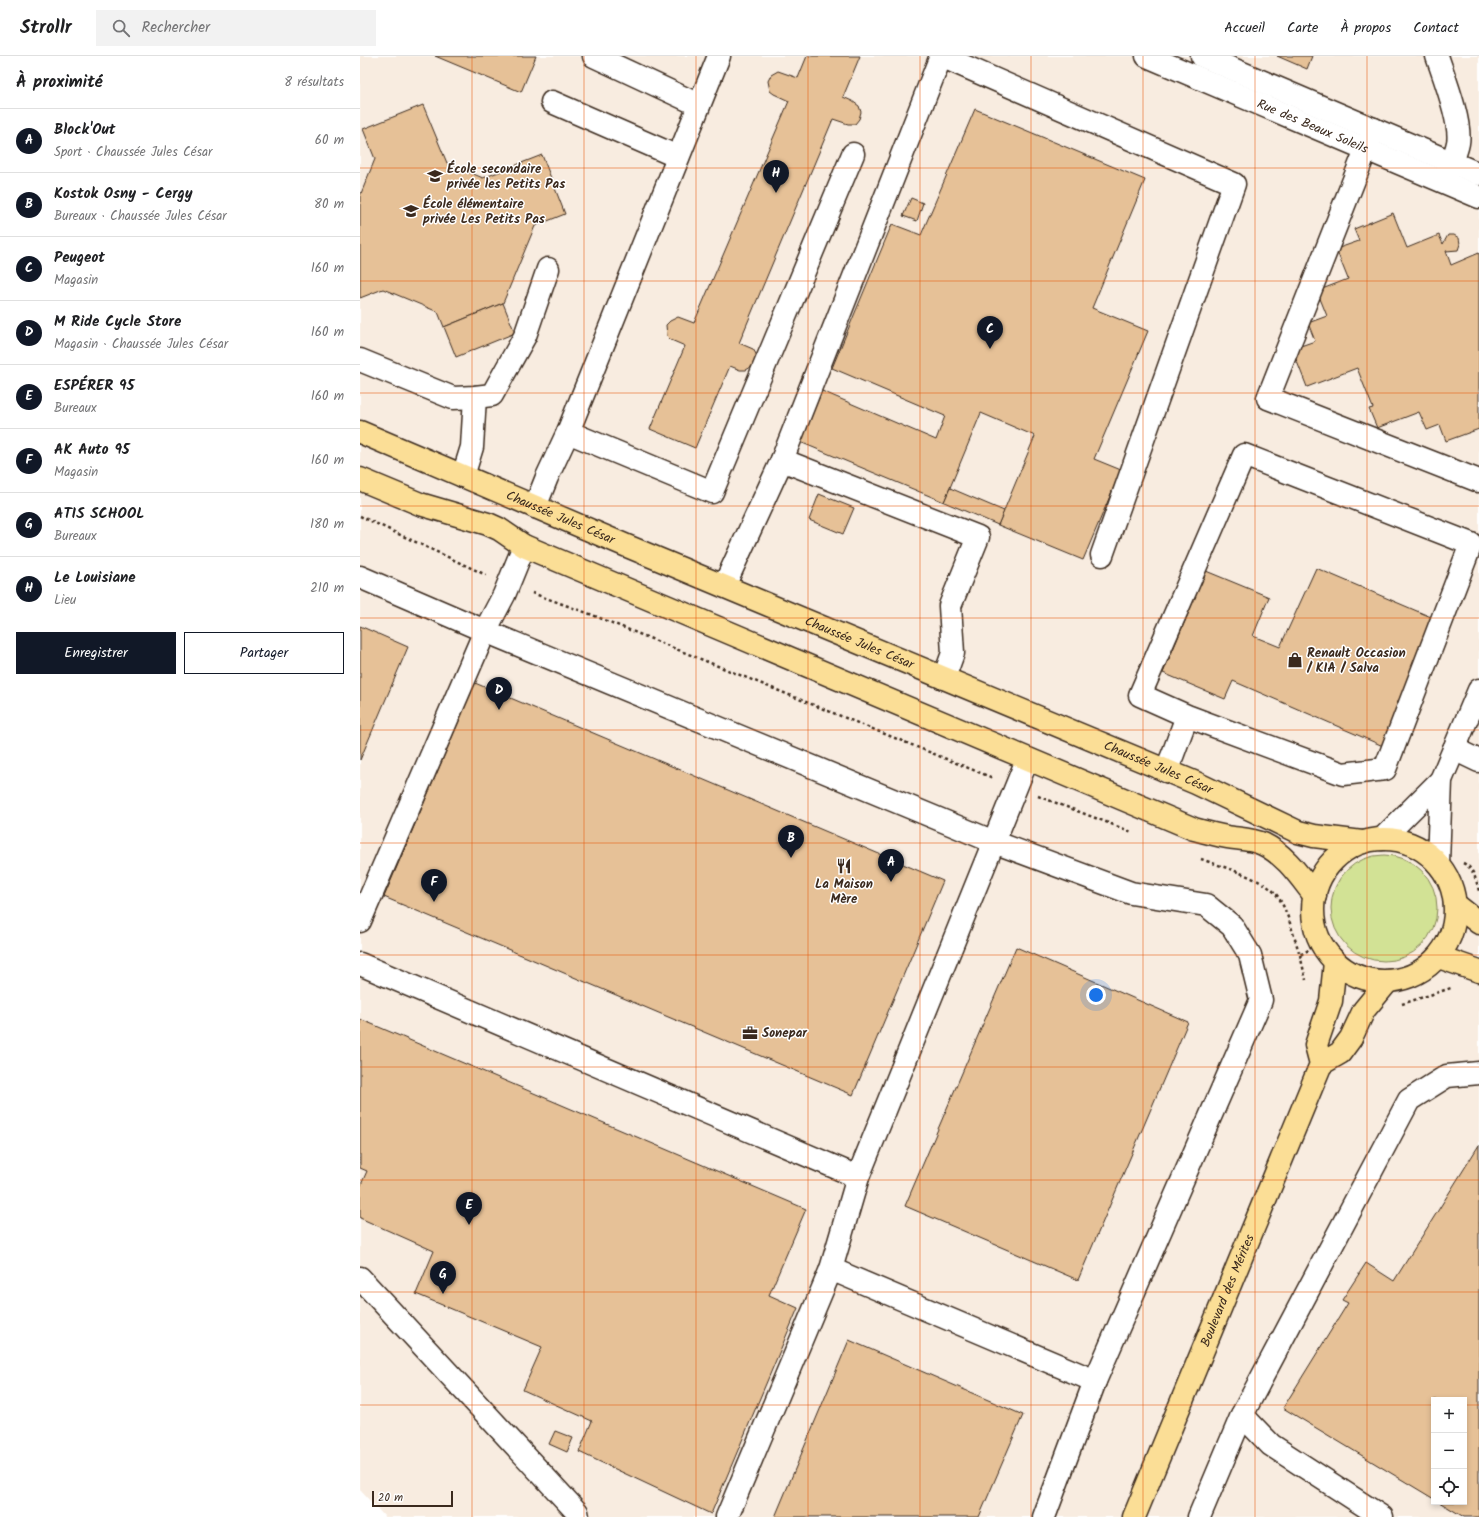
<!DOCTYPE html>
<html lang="fr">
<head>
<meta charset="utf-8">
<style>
  body { margin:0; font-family:Kalam,sans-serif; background:#f2f2f2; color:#202124 }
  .controls { position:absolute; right:12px; bottom:12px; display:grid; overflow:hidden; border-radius:0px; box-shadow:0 2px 6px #0003 }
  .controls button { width:36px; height:36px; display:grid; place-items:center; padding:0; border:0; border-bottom:1px solid #e0e0e0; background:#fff; color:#202124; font:20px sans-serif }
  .scale { position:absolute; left:12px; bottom:10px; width:81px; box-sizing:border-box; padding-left:4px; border:2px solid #3b2a1e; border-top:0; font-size:11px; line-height:14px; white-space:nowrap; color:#3b2a1e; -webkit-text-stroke:3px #fff; paint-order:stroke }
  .you { position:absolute; left:736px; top:939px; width:14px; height:14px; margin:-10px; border:3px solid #fff; border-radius:50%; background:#1a73e8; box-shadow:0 0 0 6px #1a73e833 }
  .badge { display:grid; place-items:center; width:26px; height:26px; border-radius:50%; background:#111827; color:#fff; font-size:13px; font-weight:700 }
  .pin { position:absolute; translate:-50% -33px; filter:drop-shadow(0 1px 2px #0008) }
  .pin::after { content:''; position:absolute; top:21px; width:14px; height:12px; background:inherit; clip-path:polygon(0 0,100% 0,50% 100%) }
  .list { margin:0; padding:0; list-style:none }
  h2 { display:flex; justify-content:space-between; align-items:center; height:52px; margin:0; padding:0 16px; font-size:17px }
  h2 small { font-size:13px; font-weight:400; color:#757577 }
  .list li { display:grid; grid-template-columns:26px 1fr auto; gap:12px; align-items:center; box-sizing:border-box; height:64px; padding:0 16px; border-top:1px solid #e0e0e0 }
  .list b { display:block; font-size:15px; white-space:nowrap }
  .list p { margin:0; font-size:13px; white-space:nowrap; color:#757577 }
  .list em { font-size:13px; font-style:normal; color:#757577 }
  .actions { display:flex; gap:8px; padding:12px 16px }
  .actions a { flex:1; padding:9px 0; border:1px solid #111827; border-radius:0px; text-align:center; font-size:14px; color:#111827 }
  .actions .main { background:#111827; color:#fff }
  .icon { flex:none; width:22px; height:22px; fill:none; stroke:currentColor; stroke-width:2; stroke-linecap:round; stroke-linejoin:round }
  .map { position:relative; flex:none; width:1119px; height:1461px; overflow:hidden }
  header { display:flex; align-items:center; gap:24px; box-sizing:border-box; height:56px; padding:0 20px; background:#fff; border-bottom:1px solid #e0e0e0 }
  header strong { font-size:19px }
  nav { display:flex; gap:22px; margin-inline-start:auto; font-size:14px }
  .search { width:280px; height:36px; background:#f2f2f2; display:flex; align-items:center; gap:10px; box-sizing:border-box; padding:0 14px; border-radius:0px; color:#757577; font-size:15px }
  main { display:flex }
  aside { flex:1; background:#fff }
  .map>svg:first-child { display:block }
</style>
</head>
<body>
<header>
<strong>Strollr</strong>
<div class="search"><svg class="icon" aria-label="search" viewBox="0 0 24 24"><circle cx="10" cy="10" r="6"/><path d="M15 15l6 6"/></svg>Rechercher</div>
<nav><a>Accueil</a><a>Carte</a><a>À propos</a><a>Contact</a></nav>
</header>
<main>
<aside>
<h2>À proximité<small>8 résultats</small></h2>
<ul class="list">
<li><span class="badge">A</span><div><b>Block'Out</b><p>Sport · Chaussée Jules César</p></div><em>60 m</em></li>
<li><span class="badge">B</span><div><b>Kostok Osny - Cergy</b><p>Bureaux · Chaussée Jules César</p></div><em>80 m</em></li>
<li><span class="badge">C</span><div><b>Peugeot</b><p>Magasin</p></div><em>160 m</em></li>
<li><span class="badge">D</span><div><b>M Ride Cycle Store</b><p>Magasin · Chaussée Jules César</p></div><em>160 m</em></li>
<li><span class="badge">E</span><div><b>ESPÉRER 95</b><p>Bureaux</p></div><em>160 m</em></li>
<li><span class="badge">F</span><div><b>AK Auto 95</b><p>Magasin</p></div><em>160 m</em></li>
<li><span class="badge">G</span><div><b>ATIS SCHOOL</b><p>Bureaux</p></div><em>180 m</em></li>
<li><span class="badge">H</span><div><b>Le Louisiane</b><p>Lieu</p></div><em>210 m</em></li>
</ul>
<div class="actions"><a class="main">Enregistrer</a><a>Partager</a></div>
</aside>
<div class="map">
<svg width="1119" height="1461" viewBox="0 0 1119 1461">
  <rect width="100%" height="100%" fill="#fff"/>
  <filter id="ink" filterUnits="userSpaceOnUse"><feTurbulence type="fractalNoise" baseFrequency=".025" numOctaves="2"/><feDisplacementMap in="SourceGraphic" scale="8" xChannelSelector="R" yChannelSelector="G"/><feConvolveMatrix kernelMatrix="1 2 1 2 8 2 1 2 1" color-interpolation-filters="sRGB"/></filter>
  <g filter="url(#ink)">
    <path fill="#f8ece0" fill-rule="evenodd" d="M 0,0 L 1119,0 L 1119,1461 L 25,1461 L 0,1434 ZM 1074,1344 L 1104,1344 L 1104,1446 L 1074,1446 Z"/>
    <circle fill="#d2e295" stroke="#86865a" cx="1024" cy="852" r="53"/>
    <g fill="#e6c197" stroke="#3b2a1e">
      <path d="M 75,0 L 176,0 L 161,36 Z"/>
      <path d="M 447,0 L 500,0 L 483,41 L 492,45 L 499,50 L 501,56 L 499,63 L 495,68 L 488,68 L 473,63 L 379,287 L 393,293 L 396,298 L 400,315 L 391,311 L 386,314 L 380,314 L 370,310 L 335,392 L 290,373 L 325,290 L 311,284 L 307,280 L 306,269 L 310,265 L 318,261 L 334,267 L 429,45 L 414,38 L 410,35 L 408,25 L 411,19 L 418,15 L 438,22 Z"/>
      <path d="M 917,0 L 952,0 L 947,13 Z"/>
      <path d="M 63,49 L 87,107 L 123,122 L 182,99 L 205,158 L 175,170 L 143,247 L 84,271 L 78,256 L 23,233 L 0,242 L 0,140 L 15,103 L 3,73 Z"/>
      <path d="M 615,53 L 785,124 L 732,252 L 788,275 L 734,403 L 761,414 L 723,504 L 638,469 L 675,380 L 621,357 L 584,446 L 440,386 L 462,335 L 576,384 L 585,360 L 472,312 L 532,168 L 561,179 Z"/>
      <path d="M 551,142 L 563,147 L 557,165 L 543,160 Z"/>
      <path d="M 1033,157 L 1047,192 L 1079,179 L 1083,188 L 1088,179 L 1094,179 L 1099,182 L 1100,188 L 1098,194 L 1086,195 L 1091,209 L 1119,197 L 1119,373 L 1086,385 L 1080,369 L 1067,374 L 1059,356 L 1017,372 L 1009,353 L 1013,352 L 997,312 L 947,331 L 932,293 L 955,285 L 948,267 L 967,260 L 957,235 L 988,223 L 976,193 L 999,185 L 994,173 Z"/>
      <path d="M 143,247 L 155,277 L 96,301 L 84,271 Z"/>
      <path d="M 590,432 L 644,455 L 638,469 L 584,446 Z"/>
      <path d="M 459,438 L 494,452 L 483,478 L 449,464 Z"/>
      <path d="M 956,512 L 1078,564 L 1023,690 L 873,625 L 865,643 L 803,617 L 846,515 L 909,541 L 893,580 L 920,591 Z"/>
      <path d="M 0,570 L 48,591 L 0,704 Z"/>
      <path d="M 115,627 L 583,825 L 493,1039 L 24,841 Z"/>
      <path d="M 656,891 L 828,966 L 718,1224 L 545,1150 Z"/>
      <path d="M 0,963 L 446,1153 L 409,1239 L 438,1252 L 351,1458 L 219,1396 L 232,1365 L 163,1334 L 182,1291 L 56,1238 L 74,1195 L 0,1162 L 0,1131 L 7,1115 L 0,1112 Z"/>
      <path d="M 1119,1089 L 1119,1461 L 1104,1461 L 1079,1446 L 1104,1446 L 1104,1344 L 1074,1344 L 1074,1443 L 923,1352 L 988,1247 L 982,1244 L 1006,1207 L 1034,1225 Z"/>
      <path d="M 489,1284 L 663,1359 L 619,1461 L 415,1461 Z"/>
      <path d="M 195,1375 L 213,1382 L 207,1396 L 189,1388 Z"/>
    </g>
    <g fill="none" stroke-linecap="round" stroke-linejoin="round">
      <g stroke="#3b2a1e" stroke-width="25">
        <g id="minor">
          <path d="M 234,0 L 339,49"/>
          <path d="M 581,0 L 874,128 L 742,499"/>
          <path id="s1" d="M 787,0 L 1119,141"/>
          <path d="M 842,0 L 1119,118"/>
          <path d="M 1077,0 C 1084,21 1102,67 1098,87 C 1096,98 1090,109 1086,119"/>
          <path d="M 192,46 L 318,101"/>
          <path d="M 1014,73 L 908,342 L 1119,425"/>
          <path d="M 0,304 L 93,342 L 115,341 L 132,339 L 165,280 L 188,213"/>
          <path d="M 208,376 L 352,436 L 493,98"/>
          <path d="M 422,404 L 581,0"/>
          <path d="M 103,420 L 112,391 L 115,341"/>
          <path d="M 175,451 L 187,421 L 208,376 L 359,0"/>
          <path d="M 0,521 L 125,575 L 634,786 L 771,837 L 846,849 L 872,870 L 890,899 L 901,944 L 735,1325 L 684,1461"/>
          <path d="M 364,530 L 422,404 L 618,481 L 590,550 L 593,597 L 584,622"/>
          <path d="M 1094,693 L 1119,705"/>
          <path d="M 806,715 L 813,698 L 827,660 L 780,639 L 884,399 L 1111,488 L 1025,713 L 983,718 L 827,660"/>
          <path d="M 1022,783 L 1081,724"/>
          <path d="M 1078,807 L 1081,724 L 1119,634"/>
          <path d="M 0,865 L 125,575 L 144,539 L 164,490"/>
          <path d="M 0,908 L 498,1121"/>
          <path d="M 471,1213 L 735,1325"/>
          <path d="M 0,1222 L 217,1456 L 218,1461"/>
          <path d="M 882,1359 L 911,1389 L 1022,1461"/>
          <path d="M 367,1461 L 471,1213 L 498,1121 L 667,704"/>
          <path d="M 839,1461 L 882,1359 L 1049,1044 L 1087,1020 L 1119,1017"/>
        </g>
      </g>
      <g stroke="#3b2a1e" stroke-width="25">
        <g id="major">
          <path id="s2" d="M 0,376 L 267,490 L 836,727 L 938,776 L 954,780 L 1002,786"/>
          <path d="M 0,423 L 60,448 L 128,468 L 139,473 L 164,490 L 834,773 C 845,776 856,779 867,781 C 879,783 892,783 903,788 C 926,799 940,821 955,840"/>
          <circle cx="1024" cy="854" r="71"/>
          <path d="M 1095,848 L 1119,867"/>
          <path d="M 1079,901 L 1119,915"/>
          <path d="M 961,1008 L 980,997 L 991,982 L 1004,954 L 1028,925"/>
          <path id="s3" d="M 774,1461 L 961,1008 L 956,989 L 971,945 L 975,906"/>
        </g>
      </g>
      <g stroke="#3b2a1e" stroke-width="2.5" stroke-dasharray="3 3" stroke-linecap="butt">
        <path d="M 0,460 L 126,519"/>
        <path d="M 172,537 L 230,558 L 633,722"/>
        <path d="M 678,740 L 772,776"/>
        <path d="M 841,803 C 860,810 902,822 915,837 C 927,850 934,882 940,899 L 954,891"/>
        <path d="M 1103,807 C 1114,812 1116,824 1119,835"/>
        <path d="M 940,899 L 946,924"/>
        <path d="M 1042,948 L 1091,932"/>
      </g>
      <use href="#minor" stroke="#fff" stroke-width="22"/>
      <use href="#major" stroke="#fbde96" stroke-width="22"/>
    </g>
  </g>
  <path fill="none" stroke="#e8590c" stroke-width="1" stroke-opacity="0.55" d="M 112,0 L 112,1461M 224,0 L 224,1461M 336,0 L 336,1461M 448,0 L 448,1461M 560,0 L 560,1461M 671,0 L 671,1461M 783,0 L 783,1461M 895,0 L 895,1461M 1007,0 L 1007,1461M 0,112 L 1119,112M 0,225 L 1119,225M 0,337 L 1119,337M 0,450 L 1119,450M 0,562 L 1119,562M 0,674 L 1119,674M 0,787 L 1119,787M 0,899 L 1119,899M 0,1011 L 1119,1011M 0,1124 L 1119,1124M 0,1236 L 1119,1236M 0,1349 L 1074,1349M 1104,1349 L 1119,1349"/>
  <defs>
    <g id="school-bare" transform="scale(1.2)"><path d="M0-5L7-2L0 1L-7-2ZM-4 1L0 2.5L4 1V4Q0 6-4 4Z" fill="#3b2a1e" stroke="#fff" stroke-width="2.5" paint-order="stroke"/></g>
    <g id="shop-bare" transform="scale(1.2)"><path d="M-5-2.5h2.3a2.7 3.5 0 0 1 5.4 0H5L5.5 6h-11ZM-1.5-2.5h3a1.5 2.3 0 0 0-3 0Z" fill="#3b2a1e" stroke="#fff" stroke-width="2.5" paint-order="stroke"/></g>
    <g id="restaurant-bare" transform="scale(1.2)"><path d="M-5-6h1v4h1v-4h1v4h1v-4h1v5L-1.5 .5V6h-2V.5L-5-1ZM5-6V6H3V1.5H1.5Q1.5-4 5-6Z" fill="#3b2a1e" stroke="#fff" stroke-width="2.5" paint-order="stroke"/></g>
    <g id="office-bare" transform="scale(1.2)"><path d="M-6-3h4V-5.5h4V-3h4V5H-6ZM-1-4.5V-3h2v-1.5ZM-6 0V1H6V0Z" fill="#3b2a1e" stroke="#fff" stroke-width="2.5" paint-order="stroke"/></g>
  </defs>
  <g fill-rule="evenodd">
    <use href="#school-bare" x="75" y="120"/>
    <use href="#school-bare" x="51" y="155"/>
    <use href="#shop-bare" x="935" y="604"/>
    <use href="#restaurant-bare" x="484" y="810"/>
    <use href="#office-bare" x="390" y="977"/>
  </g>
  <g text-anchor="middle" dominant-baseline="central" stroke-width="3" stroke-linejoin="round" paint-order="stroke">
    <g font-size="13" fill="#3b2a1e" stroke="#fff">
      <text stroke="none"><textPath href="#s1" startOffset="180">Rue des Beaux Soleils</textPath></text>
      <text stroke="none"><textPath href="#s2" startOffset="218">Chaussée Jules César</textPath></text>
      <text stroke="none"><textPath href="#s2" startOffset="542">Chaussée Jules César</textPath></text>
      <text stroke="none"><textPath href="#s2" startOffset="866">Chaussée Jules César</textPath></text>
      <text stroke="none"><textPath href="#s3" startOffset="245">Boulevard des Mérites</textPath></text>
    </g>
    <g font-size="13" font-weight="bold" fill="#3b2a1e" stroke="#fff" text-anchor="start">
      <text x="87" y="113">École secondaire<tspan x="87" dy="15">privée les Petits Pas</tspan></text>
      <text x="63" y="148">École élémentaire<tspan x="63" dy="15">privée Les Petits Pas</tspan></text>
      <text x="947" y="597">Renault Occasion<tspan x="947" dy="15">/ KIA / Salva</tspan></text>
      <text x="484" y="828" text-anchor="middle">La Maison<tspan x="484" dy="15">Mère</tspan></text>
      <text x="402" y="977">Sonepar</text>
    </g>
  </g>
</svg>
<div class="controls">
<button>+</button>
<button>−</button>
<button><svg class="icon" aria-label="locate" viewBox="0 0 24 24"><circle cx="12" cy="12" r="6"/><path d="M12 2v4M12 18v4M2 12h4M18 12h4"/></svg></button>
</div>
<div class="scale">20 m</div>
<div class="you"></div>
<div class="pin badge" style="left:531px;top:826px">A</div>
<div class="pin badge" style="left:431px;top:802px">B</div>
<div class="pin badge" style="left:630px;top:293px">C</div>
<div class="pin badge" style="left:139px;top:654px">D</div>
<div class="pin badge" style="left:109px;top:1169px">E</div>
<div class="pin badge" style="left:74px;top:846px">F</div>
<div class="pin badge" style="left:83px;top:1238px">G</div>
<div class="pin badge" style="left:416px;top:137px">H</div>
</div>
</main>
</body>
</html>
